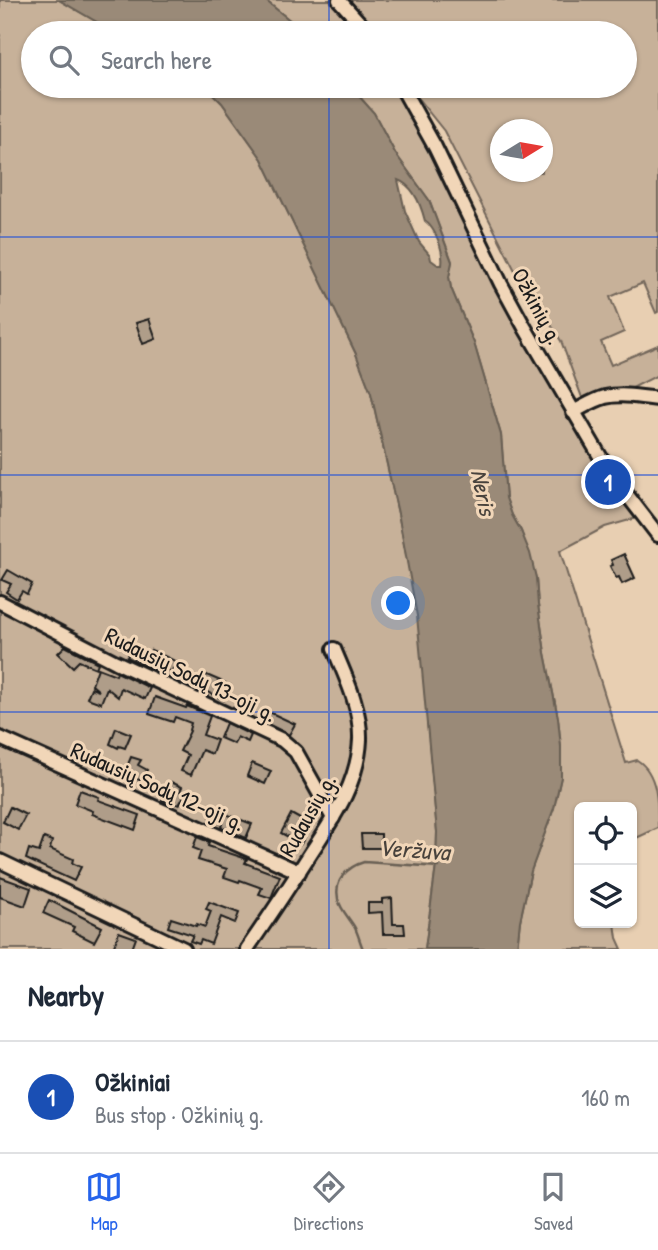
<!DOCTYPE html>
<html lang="en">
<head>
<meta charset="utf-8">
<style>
  body { margin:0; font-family:"Patrick Hand",sans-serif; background:#f6f6f7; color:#1f2937 }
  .controls { position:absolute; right:21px; bottom:21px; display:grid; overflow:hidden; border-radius:10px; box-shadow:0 2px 5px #0004 }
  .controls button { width:63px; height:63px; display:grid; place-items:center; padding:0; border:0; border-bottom:2px solid #e0e1e3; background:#fff; color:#1f2937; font:35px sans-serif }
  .compass { position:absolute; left:490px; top:119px; width:63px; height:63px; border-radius:50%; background:#fff; box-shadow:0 2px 5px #0004; rotate:79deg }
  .you { position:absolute; left:399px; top:604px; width:24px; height:24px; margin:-18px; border:5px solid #fff; border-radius:50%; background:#1a73e8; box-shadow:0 0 0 10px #1a73e833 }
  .badge { display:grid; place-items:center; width:46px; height:46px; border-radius:50%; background:#2563eb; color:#fff; font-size:23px; font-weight:700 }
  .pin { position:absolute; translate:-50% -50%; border:4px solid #fff; box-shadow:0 2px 7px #0006 }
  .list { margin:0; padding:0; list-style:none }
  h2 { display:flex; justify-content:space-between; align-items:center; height:91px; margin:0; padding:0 28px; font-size:30px }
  h2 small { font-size:23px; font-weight:400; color:#747a83 }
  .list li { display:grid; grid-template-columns:46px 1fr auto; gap:21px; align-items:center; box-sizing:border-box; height:112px; padding:0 28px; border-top:2px solid #e0e1e3 }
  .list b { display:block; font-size:26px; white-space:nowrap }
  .list p { margin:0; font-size:23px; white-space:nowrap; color:#747a83 }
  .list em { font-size:23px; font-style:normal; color:#747a83 }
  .icon { flex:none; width:38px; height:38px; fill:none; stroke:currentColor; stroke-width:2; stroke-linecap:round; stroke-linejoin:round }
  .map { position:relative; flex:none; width:658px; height:949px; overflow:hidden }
  .search { position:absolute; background:#fff; box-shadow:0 2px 5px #0004; left:21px; right:21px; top:21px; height:77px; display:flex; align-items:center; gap:18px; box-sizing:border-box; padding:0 24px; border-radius:38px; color:#747a83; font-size:26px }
  .sheet { height:203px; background:#fff }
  nav { display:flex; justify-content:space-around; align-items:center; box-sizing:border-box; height:98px; border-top:2px solid #e0e1e3; background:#fff; font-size:19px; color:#747a83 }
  nav a { display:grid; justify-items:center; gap:4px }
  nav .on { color:#2563eb }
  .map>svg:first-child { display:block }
</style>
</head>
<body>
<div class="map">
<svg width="658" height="949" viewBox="0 0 658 949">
  <rect width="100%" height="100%" fill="#e8cfb2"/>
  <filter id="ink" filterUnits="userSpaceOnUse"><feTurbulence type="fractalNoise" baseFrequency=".0143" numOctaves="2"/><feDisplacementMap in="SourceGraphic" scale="14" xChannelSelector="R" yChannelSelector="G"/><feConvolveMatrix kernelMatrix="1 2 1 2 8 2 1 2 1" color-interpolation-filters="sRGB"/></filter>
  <g filter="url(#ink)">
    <g fill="#c7b199" stroke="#72665a" stroke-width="2" fill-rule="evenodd">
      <path d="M 0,0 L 59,0 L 116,33 L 33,33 L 33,86 L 206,87 L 222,103 L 262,159 L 356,354 L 371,393 L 399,518 L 418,616 L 437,832 L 436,866 L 425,949 L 0,949 Z"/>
      <path d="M 265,0 L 333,0 L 361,33 L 303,33 L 292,22 Z"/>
      <path d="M 347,0 L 658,0 L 658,312 L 656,313 L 643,283 L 610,297 L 624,332 L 601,342 L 611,365 L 658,345 L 658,375 L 587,411 L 561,341 L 545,315 L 529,298 L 444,131 L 408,86 L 625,86 L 625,33 L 375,33 L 361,14 ZM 500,130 L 542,130 L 542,172 L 500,172 Z"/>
      <path d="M 350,86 L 395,86 C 464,212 521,345 599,467 C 610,485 625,501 637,518 L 605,527 L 560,551 L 626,763 L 637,760 C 658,773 658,804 658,828 L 632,840 L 632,807 L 579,807 L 579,923 L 615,923 L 617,938 L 622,949 L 517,949 L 520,921 L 531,871 L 554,808 L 561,777 L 561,747 L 558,718 L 545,653 L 538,605 L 536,578 L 521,531 L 512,515 L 506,498 L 501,435 L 474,343 L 451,288 L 449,277 L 452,261 L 429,200 L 395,153 L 374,113 Z"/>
    </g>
    <g fill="#9a8a78" stroke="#685e53" stroke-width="2" fill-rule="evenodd">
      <path d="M 59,0 L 265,0 L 292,22 L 303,33 L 116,33 Z"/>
      <path d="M 205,86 L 350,86 L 374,113 L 395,153 L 429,200 L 452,262 L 449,277 L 451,288 L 474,343 L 501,435 L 506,498 L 512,515 L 521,531 L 530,553 L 536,578 L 538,605 L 545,653 L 558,718 L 561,747 L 561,777 L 554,808 L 531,871 L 520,921 L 517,949 L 425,949 L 436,866 L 437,832 L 417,616 L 399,518 L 371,393 L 356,354 L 262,159 L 222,103 ZM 398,180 C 414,186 421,205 425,221 C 436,229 444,251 442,265 L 438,265 L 431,260 L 430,255 L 419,242 L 405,211 Z"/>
    </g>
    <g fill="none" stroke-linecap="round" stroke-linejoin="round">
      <path stroke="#685e53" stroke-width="2.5" d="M 363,949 C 360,942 358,934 355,928 C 350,919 340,909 338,899 C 334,880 347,867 364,862 L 439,867"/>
    </g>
    <g fill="#af9d89" stroke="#1c1c1c" stroke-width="2">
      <path d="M 149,319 L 156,339 L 143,344 L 136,323 Z"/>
      <path d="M 624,554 L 635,578 L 622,584 L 619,577 L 616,578 L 610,566 L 613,565 L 611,560 Z"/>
      <path d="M 8,570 L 32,584 L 27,594 L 22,591 L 17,599 L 6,592 L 11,584 L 2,580 Z"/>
      <path d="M 65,646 L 98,663 L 96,668 L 79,661 L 73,667 L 58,653 Z"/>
      <path d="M 132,648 L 149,656 L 151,650 L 177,662 L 171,672 L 157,664 L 154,670 L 127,657 Z"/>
      <path d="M 98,668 L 116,675 L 117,672 L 150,688 L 145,699 L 121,688 L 118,697 L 107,688 L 101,703 L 87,698 L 91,688 L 99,691 L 92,685 Z"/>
      <path d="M 202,673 L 230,685 L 224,700 L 196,687 Z"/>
      <path d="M 155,697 L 186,708 L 187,706 L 210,716 L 203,735 L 217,740 L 212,754 L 202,750 L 191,775 L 181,771 L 188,755 L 180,751 L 190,731 L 189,730 L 191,723 L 175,717 L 173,722 L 149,714 Z"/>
      <path d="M 267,711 L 295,724 L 289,735 L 262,721 Z"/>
      <path d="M 226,723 L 251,735 L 248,742 L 237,737 L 234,744 L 220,738 Z"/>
      <path d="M 116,728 L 131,734 L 125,748 L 119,746 L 118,748 L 110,744 Z"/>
      <path d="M 131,757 L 141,760 L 138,765 L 147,770 L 142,781 L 124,774 Z"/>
      <path d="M 252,763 L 271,771 L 265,784 L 247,776 Z"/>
      <path d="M 171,782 L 182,787 L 180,791 L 185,794 L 179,805 L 174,803 L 173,805 L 162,800 Z"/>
      <path d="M 80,790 L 99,797 L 98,800 L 140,815 L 135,830 L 92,814 L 93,811 L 75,804 Z"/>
      <path d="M 10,807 L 26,815 L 18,830 L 3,822 Z"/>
      <path d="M 213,809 L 252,824 L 246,838 L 221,827 L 222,824 L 210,819 Z"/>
      <path d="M 291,814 L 311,825 L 301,844 L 281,833 Z"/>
      <path d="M 361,834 L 381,834 L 381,848 L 362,848 Z"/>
      <path d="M 197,837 L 209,842 L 208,846 L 247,859 L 245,863 L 280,876 L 271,898 L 259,894 L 262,888 L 240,880 L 239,882 L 224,877 L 227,869 L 198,860 L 201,851 L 193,848 Z"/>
      <path d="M 44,838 L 52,841 L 50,849 L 73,859 L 72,863 L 81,867 L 74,881 L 26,859 L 29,849 L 39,852 Z"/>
      <path d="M 0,877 L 31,888 L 25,906 L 0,897 Z"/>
      <path d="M 392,898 L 393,924 L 404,924 L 405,934 L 383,934 L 382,912 L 368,913 L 368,903 L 382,903 L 382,899 Z"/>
      <path d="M 49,900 L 102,927 L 94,942 L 72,931 L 74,927 L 43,913 Z"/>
      <path d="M 209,902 L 239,913 L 235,923 L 221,917 L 211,944 L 201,940 L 199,944 L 190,941 L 193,935 L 168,927 L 171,918 L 196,926 L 197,924 L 205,927 L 211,911 L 206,909 Z"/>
      <path d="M 119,932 L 136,938 L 132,949 L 113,949 Z"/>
    </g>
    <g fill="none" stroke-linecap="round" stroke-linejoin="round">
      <g stroke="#1c1c1c" stroke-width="18">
        <g id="minor">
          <path d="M 339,0 L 369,33"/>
          <path d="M 401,86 L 435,147 L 501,284 L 525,328 L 601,458 L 621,487 L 658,535"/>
          <path d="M 573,412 C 583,407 594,400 605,397 C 622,393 641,397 658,399"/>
          <path d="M 0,602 L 116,662 L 282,740 L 296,752 L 333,818"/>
          <path d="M 0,738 L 299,872"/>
          <path d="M 0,861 L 184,949"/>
          <path d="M 247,949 C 269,917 291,884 312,851 C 334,817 358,783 360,740 C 361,708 346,678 334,649"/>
        </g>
      </g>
      <use href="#minor" stroke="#f1d6b8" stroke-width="12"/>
    </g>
  </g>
  <path fill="none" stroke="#1d4ed8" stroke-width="2" stroke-opacity="0.55" d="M 329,0 L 329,33M 329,86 L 329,949M 0,237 L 658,237M 0,475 L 658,475M 0,712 L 658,712"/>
  <g text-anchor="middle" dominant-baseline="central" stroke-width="6" stroke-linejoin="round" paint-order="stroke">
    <g font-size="23" fill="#1c1c1c" stroke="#f1d6b8">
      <text transform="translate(538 306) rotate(62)">Ožkinių g.</text>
      <text transform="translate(191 674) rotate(26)">Rudausių Sodų 13-oji g.</text>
      <text transform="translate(158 786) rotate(24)">Rudausių Sodų 12-oji g.</text>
      <text transform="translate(307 815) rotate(-60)">Rudausių g.</text>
    </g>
    <g font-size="24" font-style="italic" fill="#48423c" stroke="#f1d6b8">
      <text transform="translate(484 492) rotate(78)">Neris</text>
      <text transform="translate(414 849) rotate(4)">Veržuva</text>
    </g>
  </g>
</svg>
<div class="controls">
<button><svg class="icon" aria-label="locate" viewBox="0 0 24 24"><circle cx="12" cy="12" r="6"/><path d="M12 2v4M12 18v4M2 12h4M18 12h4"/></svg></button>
<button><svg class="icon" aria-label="layers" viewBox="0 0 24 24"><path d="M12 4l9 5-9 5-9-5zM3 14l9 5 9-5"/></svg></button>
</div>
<svg class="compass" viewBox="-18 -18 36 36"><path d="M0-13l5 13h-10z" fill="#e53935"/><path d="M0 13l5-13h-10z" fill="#747a83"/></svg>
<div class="you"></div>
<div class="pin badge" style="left:608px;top:482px;background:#1a4fb4">1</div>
<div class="search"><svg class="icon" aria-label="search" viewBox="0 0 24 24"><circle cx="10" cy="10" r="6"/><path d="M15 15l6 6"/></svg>Search here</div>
</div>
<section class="sheet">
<h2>Nearby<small></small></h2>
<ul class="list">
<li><span class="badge" style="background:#1a4fb4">1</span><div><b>Ožkiniai</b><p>Bus stop · Ožkinių g.</p></div><em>160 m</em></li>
</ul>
</section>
<nav>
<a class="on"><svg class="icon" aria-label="map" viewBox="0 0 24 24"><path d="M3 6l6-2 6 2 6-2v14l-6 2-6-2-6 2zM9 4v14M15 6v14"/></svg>Map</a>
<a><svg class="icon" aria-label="directions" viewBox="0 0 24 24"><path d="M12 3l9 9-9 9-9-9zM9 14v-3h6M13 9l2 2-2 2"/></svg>Directions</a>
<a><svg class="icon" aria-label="saved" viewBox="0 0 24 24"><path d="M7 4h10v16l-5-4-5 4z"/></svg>Saved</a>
</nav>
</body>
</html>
